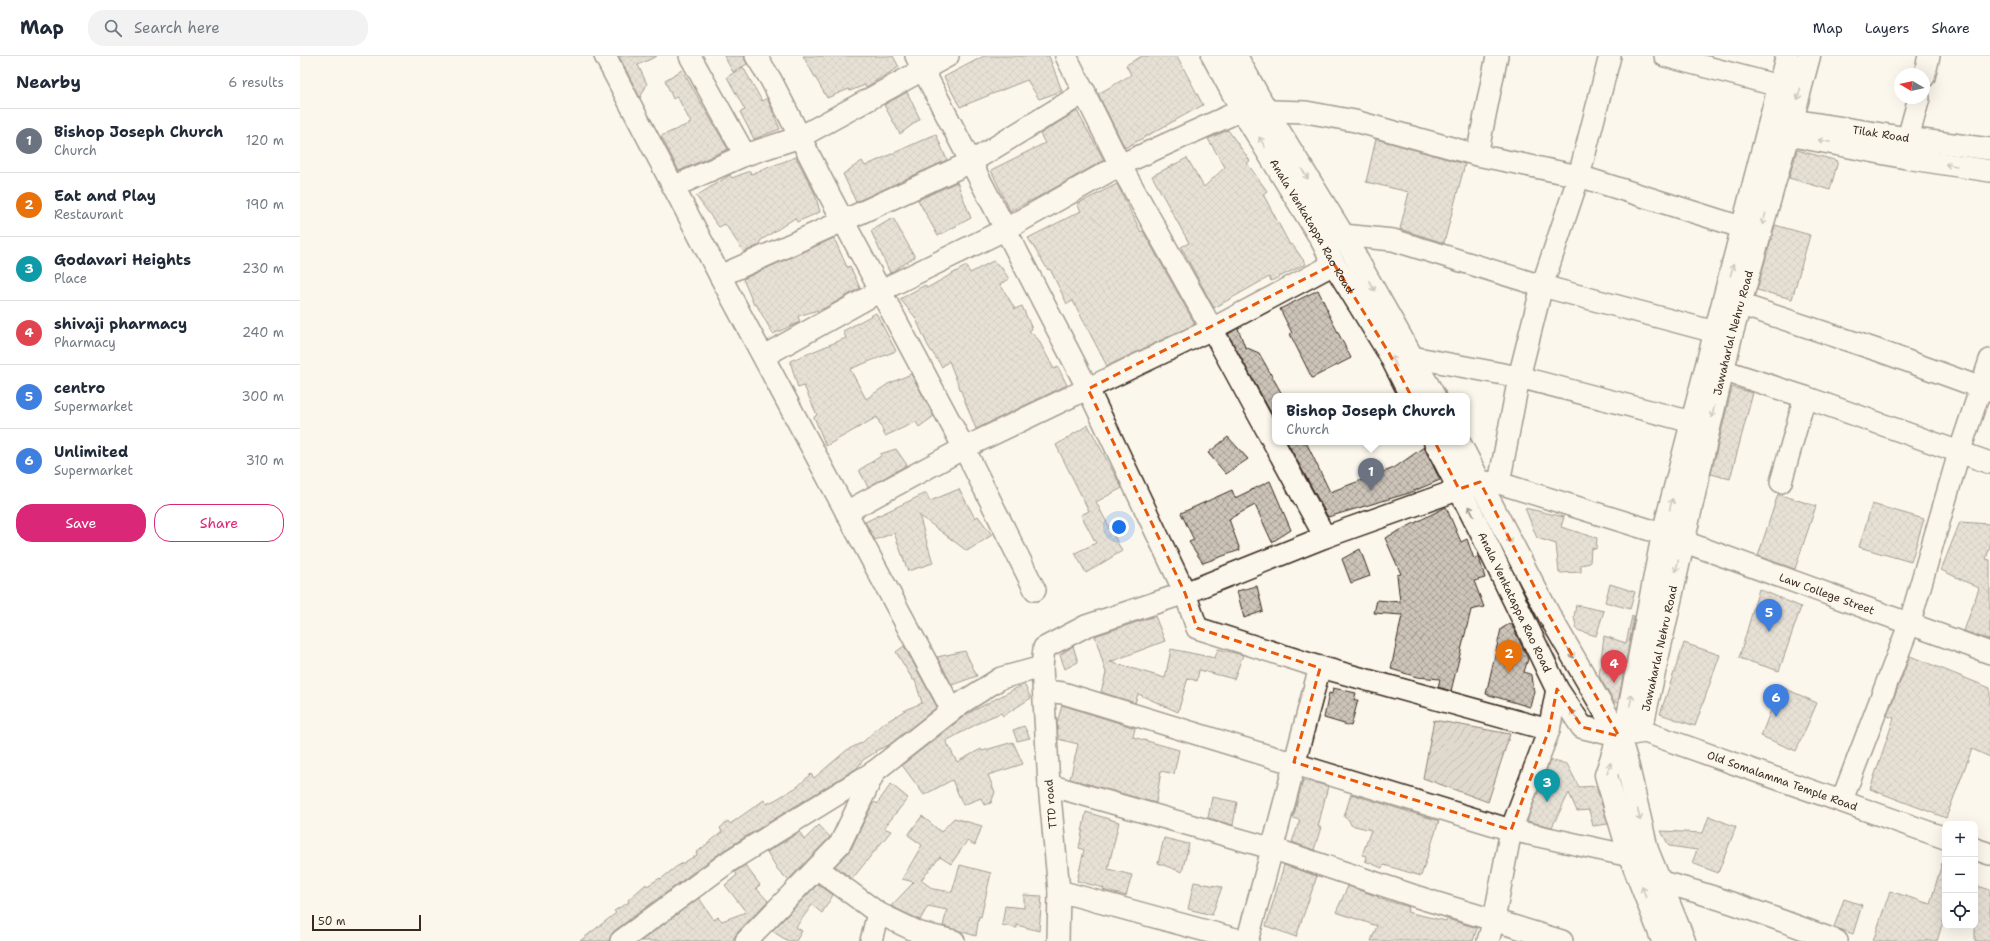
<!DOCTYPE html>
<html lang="en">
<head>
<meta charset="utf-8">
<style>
  body { margin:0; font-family:"Shantell Sans",sans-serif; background:#f2f2f3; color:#1f2937 }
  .controls { position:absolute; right:12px; bottom:12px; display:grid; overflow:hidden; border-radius:8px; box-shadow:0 4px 16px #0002 }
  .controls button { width:36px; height:36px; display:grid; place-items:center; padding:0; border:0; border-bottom:1px solid #e0e1e3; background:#fff; color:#1f2937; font:20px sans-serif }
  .compass { position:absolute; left:1594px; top:12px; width:36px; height:36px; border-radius:50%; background:#fff; box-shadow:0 4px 16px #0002; rotate:279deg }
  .scale { position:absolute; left:12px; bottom:10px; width:109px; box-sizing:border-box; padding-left:4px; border:2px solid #3b2a1e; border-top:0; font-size:11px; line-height:14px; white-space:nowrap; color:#3b2a1e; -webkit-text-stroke:3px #fbf7ec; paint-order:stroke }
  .you { position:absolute; left:819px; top:471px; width:14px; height:14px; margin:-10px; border:3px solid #fff; border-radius:50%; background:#1a73e8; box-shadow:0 0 0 6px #1a73e833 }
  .badge { display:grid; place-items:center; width:26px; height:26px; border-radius:50%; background:#db2777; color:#fff; font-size:13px; font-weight:700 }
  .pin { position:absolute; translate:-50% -33px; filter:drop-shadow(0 1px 2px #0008) }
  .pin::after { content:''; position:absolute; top:21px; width:14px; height:12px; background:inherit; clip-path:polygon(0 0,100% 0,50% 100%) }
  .popup { position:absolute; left:972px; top:337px; width:198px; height:52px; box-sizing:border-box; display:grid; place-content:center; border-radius:8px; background:#fff; filter:drop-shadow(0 1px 3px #0005); font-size:13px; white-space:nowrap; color:#747a83 }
  .popup b { font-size:15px; color:#1f2937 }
  .popup::after { content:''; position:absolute; left:50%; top:100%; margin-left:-8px; border:8px solid transparent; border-top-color:#fff }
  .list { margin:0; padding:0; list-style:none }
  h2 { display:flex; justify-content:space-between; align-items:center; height:52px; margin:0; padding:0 16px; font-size:17px }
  h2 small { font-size:13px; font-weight:400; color:#747a83 }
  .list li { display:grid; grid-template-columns:26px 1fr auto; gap:12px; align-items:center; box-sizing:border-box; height:64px; padding:0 16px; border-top:1px solid #e0e1e3 }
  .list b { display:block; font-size:15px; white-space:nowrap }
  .list p { margin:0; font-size:13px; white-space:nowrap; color:#747a83 }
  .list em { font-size:13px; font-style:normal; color:#747a83 }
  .actions { display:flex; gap:8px; padding:12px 16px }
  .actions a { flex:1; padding:9px 0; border:1px solid #db2777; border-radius:16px; text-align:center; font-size:14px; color:#db2777 }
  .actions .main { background:#db2777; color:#fff }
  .icon { flex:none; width:22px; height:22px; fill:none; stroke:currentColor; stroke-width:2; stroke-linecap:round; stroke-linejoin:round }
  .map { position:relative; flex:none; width:1690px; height:885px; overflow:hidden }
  header { display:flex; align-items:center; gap:24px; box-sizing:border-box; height:56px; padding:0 20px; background:#fff; border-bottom:1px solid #e0e1e3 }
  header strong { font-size:19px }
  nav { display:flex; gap:22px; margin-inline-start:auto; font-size:14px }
  .search { width:280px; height:36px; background:#f2f2f3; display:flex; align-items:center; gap:10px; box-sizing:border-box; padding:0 14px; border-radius:16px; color:#747a83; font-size:15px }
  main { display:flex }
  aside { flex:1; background:#fff }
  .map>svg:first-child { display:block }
</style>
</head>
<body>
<header>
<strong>Map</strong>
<div class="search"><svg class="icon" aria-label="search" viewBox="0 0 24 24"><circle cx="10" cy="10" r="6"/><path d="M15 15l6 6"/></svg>Search here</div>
<nav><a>Map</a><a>Layers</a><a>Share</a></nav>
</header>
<main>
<aside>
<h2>Nearby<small>6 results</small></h2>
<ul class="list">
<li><span class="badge" style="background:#6b7280">1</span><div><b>Bishop Joseph Church</b><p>Church</p></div><em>120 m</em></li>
<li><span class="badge" style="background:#e8710a">2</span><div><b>Eat and Play</b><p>Restaurant</p></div><em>190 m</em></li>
<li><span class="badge" style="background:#0f9aa8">3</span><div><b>Godavari Heights</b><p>Place</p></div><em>230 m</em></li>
<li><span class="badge" style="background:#e0444e">4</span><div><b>shivaji pharmacy</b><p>Pharmacy</p></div><em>240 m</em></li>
<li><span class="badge" style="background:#3f7fe0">5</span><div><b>centro</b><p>Supermarket</p></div><em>300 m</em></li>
<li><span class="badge" style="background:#3f7fe0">6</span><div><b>Unlimited</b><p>Supermarket</p></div><em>310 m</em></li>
</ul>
<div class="actions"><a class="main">Save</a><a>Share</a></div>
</aside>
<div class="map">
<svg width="1690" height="885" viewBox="0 0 1690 885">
  <defs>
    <pattern id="garden-furrows" width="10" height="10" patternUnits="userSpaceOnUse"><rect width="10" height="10" fill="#dfd9ce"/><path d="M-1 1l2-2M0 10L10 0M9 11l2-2" fill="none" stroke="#c0bab0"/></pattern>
    <pattern id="building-cross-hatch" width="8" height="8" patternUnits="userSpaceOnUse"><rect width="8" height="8" fill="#ccc4b9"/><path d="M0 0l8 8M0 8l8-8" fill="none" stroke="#a79f96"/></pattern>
  </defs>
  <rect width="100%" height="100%" fill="#fbf7ec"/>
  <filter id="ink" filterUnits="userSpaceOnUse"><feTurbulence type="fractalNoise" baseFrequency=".025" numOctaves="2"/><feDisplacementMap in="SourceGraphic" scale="8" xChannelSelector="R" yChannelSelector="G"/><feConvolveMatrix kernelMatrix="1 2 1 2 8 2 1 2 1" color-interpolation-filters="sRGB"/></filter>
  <g filter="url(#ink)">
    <path fill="url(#garden-furrows)" stroke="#8d8276" d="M 1134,664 L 1210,678 L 1188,746 L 1123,722 Z"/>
    <g fill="url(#building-cross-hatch)" stroke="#3b2a1e">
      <path d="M 319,0 L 357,0 L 338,9 L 347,28 L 340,42 Z"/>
      <path d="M 424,0 L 444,0 L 447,8 L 433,16 Z"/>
      <path d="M 503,0 L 593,0 L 599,11 L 566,31 L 565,29 L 550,35 L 549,33 L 527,42 Z"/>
      <path d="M 684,0 L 749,0 L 762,35 L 739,43 L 727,24 L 660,51 L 644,21 Z"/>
      <path d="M 842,0 L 877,0 L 903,49 L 825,92 L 798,38 L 831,19 L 826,9 Z"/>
      <path d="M 443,11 L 462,45 L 467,42 L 480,73 L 454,83 L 440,56 L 445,54 L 427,21 Z"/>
      <path d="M 382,14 L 428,93 L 379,115 L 361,80 L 391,67 L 377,40 L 373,43 L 365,24 Z"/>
      <path d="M 607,36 L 620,63 L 600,78 L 584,49 Z"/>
      <path d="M 777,55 L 804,104 L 742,139 L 710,155 L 691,114 L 745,87 L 740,78 Z"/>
      <path d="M 928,74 L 950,105 L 947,107 L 967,135 L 963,138 L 990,189 L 992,188 L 1006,208 L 971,225 L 969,221 L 914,252 L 881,191 L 889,187 L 852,120 L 887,102 L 904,131 L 925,111 L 908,83 Z"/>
      <path d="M 636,78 L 647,104 L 556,146 L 543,118 L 562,105 L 565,110 Z"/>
      <path d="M 1076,83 L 1165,108 L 1144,187 L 1100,173 L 1109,136 L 1066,126 Z"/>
      <path d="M 1497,94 L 1538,105 L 1530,134 L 1489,122 Z"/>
      <path d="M 496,101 L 515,138 L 520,156 L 497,166 L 495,162 L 460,185 L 461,188 L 444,196 L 425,168 L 419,171 L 396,140 L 430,119 L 432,122 L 450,115 L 451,118 Z"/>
      <path d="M 657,126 L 671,162 L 638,180 L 618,144 Z"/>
      <path d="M 817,128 L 841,176 L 843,175 L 895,268 L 807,310 L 773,245 L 767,248 L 750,213 L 748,214 L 728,182 L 781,155 L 777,148 Z"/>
      <path d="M 593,162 L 615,201 L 590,217 L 571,175 Z"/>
      <path d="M 1475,169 L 1510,179 L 1492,243 L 1457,234 Z"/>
      <path d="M 534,182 L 547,211 L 550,210 L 560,232 L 525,252 L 498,260 L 500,266 L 473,278 L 456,248 L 454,249 L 443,223 Z"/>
      <path d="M 693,205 L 701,211 L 709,223 L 700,228 L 715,253 L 722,250 L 732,273 L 729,275 L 738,283 L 754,313 L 758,311 L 767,329 L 676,373 L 649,305 L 642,311 L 628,290 L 615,261 L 600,243 L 625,229 L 627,232 L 666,210 L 670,217 Z"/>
      <path d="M 1018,234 L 1028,255 L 1027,255 L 1051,302 L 1012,322 L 990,278 L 992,277 L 980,253 Z"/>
      <path d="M 576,257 L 596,295 L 550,313 L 566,343 L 588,328 L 611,318 L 634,360 L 619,371 L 616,366 L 585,380 L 577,361 L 526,390 L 514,361 L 517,359 L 504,330 L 498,332 L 490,305 L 546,282 L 543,275 Z"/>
      <path d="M 938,272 L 945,291 L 959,297 L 983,340 L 975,340 L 975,364 L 928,278 Z"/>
      <path d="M 1432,331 L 1453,337 L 1430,423 L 1411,418 Z"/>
      <path d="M 788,369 L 822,432 L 796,446 L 822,495 L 786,517 L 775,497 L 796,487 L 781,459 L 789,455 L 756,389 Z"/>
      <path d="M 928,381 L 948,403 L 926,418 L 908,397 Z"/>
      <path d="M 987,386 L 1006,386 L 1030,436 L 1094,412 L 1124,391 L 1140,424 L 1109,437 L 1028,461 Z"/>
      <path d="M 596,393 L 607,409 L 568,431 L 559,414 L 581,400 L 580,398 Z"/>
      <path d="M 970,425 L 991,474 L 972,486 L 955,449 L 929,463 L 940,494 L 903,507 L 889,486 L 894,484 L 881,457 L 932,434 L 935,442 Z"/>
      <path d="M 659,433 L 675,462 L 678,460 L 692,479 L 667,495 L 619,459 L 633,507 L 608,515 L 594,477 L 575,484 L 565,466 L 626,437 L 630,445 Z"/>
      <path d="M 1478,438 L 1516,450 L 1495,513 L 1458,500 Z"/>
      <path d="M 1572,448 L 1624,463 L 1611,506 L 1559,491 Z"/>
      <path d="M 1146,451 L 1161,486 L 1167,483 L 1174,503 L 1179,501 L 1185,522 L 1174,525 L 1184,551 L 1171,554 L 1151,635 L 1138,631 L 1140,623 L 1117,621 L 1091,613 L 1102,559 L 1074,557 L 1077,544 L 1100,546 L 1097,519 L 1101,518 L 1085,482 Z"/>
      <path d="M 1225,452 L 1264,461 L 1261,471 L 1297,482 L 1296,493 L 1291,492 L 1290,507 L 1281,509 L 1281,516 L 1259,517 L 1256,488 L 1237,482 Z"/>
      <path d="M 1660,466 L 1690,468 L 1690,491 L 1686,503 L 1690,504 L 1690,584 L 1664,575 L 1679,532 L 1641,514 Z"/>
      <path d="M 1060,493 L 1070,520 L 1051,527 L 1042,503 Z"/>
      <path d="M 1310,528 L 1335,536 L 1330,553 L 1305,546 Z"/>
      <path d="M 957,530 L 963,555 L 944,562 L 937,535 Z"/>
      <path d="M 1459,533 L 1501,551 L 1479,615 L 1439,602 Z"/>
      <path d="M 1276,549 L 1304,555 L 1296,580 L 1277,574 L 1274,561 Z"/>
      <path d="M 855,560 L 865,585 L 810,606 L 865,622 L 871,593 L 915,602 L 918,593 L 943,599 L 934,623 L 899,614 L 897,625 L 888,622 L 878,656 L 838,638 L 835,647 L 801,636 L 806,617 L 795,580 Z"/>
      <path d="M 1332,560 L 1334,561 L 1318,647 L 1314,646 L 1299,620 L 1304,580 L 1326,587 Z"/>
      <path d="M 1211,567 L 1228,603 L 1224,616 L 1232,619 L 1234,635 L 1230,651 L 1186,638 L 1201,573 Z"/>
      <path d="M 1384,587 L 1420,599 L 1395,670 L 1360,658 Z"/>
      <path d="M 604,590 L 637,651 L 589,689 L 575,695 L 576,696 L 563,704 L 557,712 L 424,794 L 314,875 L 309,885 L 280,885 L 316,857 L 314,855 L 329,846 L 328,844 L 346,828 L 347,830 L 360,822 L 361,823 L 376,811 L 397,799 L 396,797 L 422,776 L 420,772 L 428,765 L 430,768 L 464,744 L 466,748 L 475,744 L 497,731 L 511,718 L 514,722 L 547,694 L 563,686 L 580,670 L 607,653 L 622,647 L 615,624 L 613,624 L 596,596 Z"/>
      <path d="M 773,590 L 778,606 L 765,613 L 760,599 Z"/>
      <path d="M 665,595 L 677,620 L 652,629 L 637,601 Z"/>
      <path d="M 1610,600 L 1690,632 L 1690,701 L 1672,693 L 1646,762 L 1570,733 L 1594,662 L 1587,660 Z"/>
      <path d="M 724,628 L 731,642 L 703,660 L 701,657 L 686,663 L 646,685 L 657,706 L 681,693 L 682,695 L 713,686 L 723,708 L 688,719 L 695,736 L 691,747 L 684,749 L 681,742 L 663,749 L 652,724 L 624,739 L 602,709 L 667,658 Z"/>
      <path d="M 1480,630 L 1517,647 L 1496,695 L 1461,680 Z"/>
      <path d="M 1033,632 L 1056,637 L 1054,644 L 1058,644 L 1051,670 L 1024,662 L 1029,637 L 1032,638 Z"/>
      <path d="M 762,649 L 835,672 L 833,681 L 879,694 L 874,718 L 861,715 L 856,747 L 770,723 L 778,688 L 758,683 L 757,667 Z"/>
      <path d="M 724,670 L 730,682 L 717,685 L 713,674 Z"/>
      <path d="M 1250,704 L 1267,708 L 1279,731 L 1296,730 L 1308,768 L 1293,770 L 1289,754 L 1277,755 L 1269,737 L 1252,771 L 1227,765 Z"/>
      <path d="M 1003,724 L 1028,730 L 1018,771 L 1021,771 L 1014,794 L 992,786 L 1000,764 L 993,762 Z"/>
      <path d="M 591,728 L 608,742 L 584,772 L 591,775 L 552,823 L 535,810 L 551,793 L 572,749 L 575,746 L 577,748 Z"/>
      <path d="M 1051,738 L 1139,765 L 1121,820 L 1084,809 L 1082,812 L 1065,805 L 1066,800 L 1062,799 L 1071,774 L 1051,769 L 1049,764 L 1044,761 Z"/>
      <path d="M 912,741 L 937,746 L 933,769 L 908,762 Z"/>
      <path d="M 786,756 L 819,766 L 808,813 L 832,819 L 826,840 L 803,834 L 804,832 L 777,825 L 784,794 L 779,792 Z"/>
      <path d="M 622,760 L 641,776 L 654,762 L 682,770 L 675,789 L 667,785 L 651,808 L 640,801 L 621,824 L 633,833 L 652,836 L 660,809 L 691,817 L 681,861 L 679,860 L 676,880 L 643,870 L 647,854 L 628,850 L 620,864 L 591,850 L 614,826 L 602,823 L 622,789 L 608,779 Z"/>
      <path d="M 1409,760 L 1436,771 L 1418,817 L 1392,807 L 1397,794 L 1369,790 L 1361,775 L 1403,777 Z"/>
      <path d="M 519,769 L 530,781 L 488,824 L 478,814 L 467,796 L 500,776 L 504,784 Z"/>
      <path d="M 864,782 L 889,788 L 882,816 L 858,807 Z"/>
      <path d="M 1642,807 L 1645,807 L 1645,859 L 1637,885 L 1573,885 L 1590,835 L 1630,848 Z"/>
      <path d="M 445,809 L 460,829 L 456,832 L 468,845 L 437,877 L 432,885 L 341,885 L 399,842 L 414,864 L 418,861 L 422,865 L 446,856 L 425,829 L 437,819 L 435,816 Z"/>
      <path d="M 984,809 L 1017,820 L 996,881 L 966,870 Z"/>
      <path d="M 894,826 L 922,831 L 912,859 L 888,853 Z"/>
      <path d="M 518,828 L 533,839 L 522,857 L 512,849 L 496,871 L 502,875 L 496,885 L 488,885 L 472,875 Z"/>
      <path d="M 1675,829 L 1690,834 L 1690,885 L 1675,885 Z"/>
      <path d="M 1048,830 L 1079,841 L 1078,842 L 1109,851 L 1107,856 L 1146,865 L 1147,863 L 1177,872 L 1173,885 L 1071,885 L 1077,870 L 1036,856 Z"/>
      <path d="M 724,839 L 742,840 L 739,875 L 717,869 L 717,872 L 702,869 L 705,850 L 724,852 Z"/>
      <path d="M 1544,843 L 1562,849 L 1553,878 L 1534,871 Z"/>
    </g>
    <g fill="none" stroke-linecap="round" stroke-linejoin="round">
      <g stroke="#3b2a1e" stroke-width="24">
        <g id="minor">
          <path d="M 305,0 L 420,220 L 652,654"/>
          <path d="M 390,0 L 445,99"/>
          <path d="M 456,0 L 471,24 L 530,140 L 664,392 L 735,534"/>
          <path d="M 616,0 L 788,333 L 885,537 L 897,572 L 1013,609 L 1249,674"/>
          <path d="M 766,0 L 820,109 L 912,273 L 1025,481"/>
          <path d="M 1365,0 L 1479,30"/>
          <path d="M 1624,21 L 1629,0"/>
          <path id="s1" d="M 1493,64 L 1608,82 L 1690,93"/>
          <path d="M 1471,74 L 1488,79 L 1606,102 L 1690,115"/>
          <path d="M 1607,96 L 1608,82 L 1619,42"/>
          <path d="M 1177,99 L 1197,0"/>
          <path d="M 373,131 L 445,99 L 500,81 L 648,0"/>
          <path d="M 1043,179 L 1093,184 L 1242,230 L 1415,276"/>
          <path d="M 420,220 L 543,165 L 671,106 L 785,36"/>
          <path d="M 1424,243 L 1577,294 L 1690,335"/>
          <path d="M 464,300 L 580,235 L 706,173 L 820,109 L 942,54 L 1006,56 L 1055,65 L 1177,99 L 1279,120 L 1444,172"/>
          <path d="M 1112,301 L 1219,321 L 1392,366"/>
          <path d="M 1407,309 L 1505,341 L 1690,407"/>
          <path d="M 1481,426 L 1505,341"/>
          <path d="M 1199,427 L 1219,321 L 1242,230 L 1279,120 L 1310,0"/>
          <path d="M 546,456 L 664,392 L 912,273 L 1034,208"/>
          <path d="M 745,635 L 763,637 L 1211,774 L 1330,800"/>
          <path id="s2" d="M 1319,680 L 1345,676 L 1645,782"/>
          <path d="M 749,729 L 974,793 L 1127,844 L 1262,885"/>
          <path d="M 1542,744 L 1609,569 L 1659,397 L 1690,304"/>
          <path d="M 1675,793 L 1690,798"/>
          <path d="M 517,812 L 578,857 L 620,877 L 654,885"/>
          <path d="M 1361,826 C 1421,841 1479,864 1537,885"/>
          <path d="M 759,835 L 943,885"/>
          <path d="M 321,885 L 431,804 L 575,715"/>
          <path d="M 446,885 L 540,788 L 575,715 L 660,648 L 701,622 L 742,611"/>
          <path d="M 571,885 L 578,857"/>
          <path id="s3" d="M 758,885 L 759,835 L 749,729 L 742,611 L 744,592 L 786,570 L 885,537 L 1025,481 L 1180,426 L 1199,427 L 1363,478 L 1690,597"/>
          <path d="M 947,885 C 973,794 995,703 1020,611"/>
          <path d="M 1188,885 L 1194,864 L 1211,774 L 1249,674 L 1257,633"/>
        </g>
      </g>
      <g stroke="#3b2a1e" stroke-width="25">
        <g id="major">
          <path id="s4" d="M 913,0 L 942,54 L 1020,181 L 1034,208 L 1089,297 L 1111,340"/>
          <path d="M 936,0 L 966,54 L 1043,179 L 1134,340"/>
          <path id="s5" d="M 1135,386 L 1182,478 L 1257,633 L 1282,671 L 1319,680"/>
          <path d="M 1159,386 L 1249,559 L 1319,680 L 1328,711 L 1347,794 L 1384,885"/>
          <path id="s6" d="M 1320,680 L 1344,661 L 1407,380 L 1431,280 L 1492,64 L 1509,0"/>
          <path d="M 1363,885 L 1330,800 L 1306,719 L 1319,680 L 1328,660 L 1363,478 L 1487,0"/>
        </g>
      </g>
      <use href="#minor" stroke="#fbf7ec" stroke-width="21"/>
      <use href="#major" stroke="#fbf7ec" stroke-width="22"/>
    </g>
    <defs><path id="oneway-shaft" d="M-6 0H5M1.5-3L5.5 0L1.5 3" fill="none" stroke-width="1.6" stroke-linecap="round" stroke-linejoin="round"/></defs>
    <g stroke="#9b9085">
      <use href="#oneway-shaft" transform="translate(1499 38) rotate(104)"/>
      <use href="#oneway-shaft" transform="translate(1524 85) rotate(-169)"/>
      <use href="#oneway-shaft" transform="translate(962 86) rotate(-121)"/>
      <use href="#oneway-shaft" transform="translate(1651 109) rotate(-171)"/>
      <use href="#oneway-shaft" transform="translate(1005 118) rotate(58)"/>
      <use href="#oneway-shaft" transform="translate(1464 163) rotate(106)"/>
      <use href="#oneway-shaft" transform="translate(1432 214) rotate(-74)"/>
      <use href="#oneway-shaft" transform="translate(1072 230) rotate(60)"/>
      <use href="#oneway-shaft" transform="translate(1094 305) rotate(-117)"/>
      <use href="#oneway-shaft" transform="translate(1413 356) rotate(104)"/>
      <use href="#oneway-shaft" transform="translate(1371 448) rotate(-76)"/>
      <use href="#oneway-shaft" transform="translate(1171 455) rotate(-117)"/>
      <use href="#oneway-shaft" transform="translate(1209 482) rotate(63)"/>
      <use href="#oneway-shaft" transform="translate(1377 510) rotate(103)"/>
      <use href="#oneway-shaft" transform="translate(1271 597) rotate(60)"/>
      <use href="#oneway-shaft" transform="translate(1331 644) rotate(-79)"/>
      <use href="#oneway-shaft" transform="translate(1274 659) rotate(-123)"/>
      <use href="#oneway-shaft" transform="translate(1309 712) rotate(-72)"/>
      <use href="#oneway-shaft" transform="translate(1339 759) rotate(77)"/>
      <use href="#oneway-shaft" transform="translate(1344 836) rotate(-111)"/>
    </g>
  </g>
  <path d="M0 0H1690V885H0ZM 1034,208 L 1089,297 L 1159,433 L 1180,426 L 1249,559 L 1319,680 L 1282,671 L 1257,633 L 1249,674 L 1211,774 L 994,706 L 1020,612 L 897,572 L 885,537 L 788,333 Z" fill="#fbf7ec" fill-opacity=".55" fill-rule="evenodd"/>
  <path fill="none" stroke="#e8590c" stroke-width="3" stroke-dasharray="8 5" stroke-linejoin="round" d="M 1034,208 L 1089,297 L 1159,433 L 1180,426 L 1249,559 L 1319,680 L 1282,671 L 1257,633 L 1249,674 L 1211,774 L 994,706 L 1020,612 L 897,572 L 885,537 L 788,333 Z"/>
  <g text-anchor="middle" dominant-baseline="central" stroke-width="4" stroke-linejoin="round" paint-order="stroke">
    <g font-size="11" fill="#3b2a1e" stroke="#fbf7ec">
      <text stroke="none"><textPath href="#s1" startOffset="89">Tilak Road</textPath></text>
      <text stroke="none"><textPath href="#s4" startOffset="197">Anala Venkatappa Rao Road</textPath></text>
      <text stroke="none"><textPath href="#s6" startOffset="425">Jawaharlal Nehru Road</textPath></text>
      <text stroke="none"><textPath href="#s3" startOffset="1126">Law College Street</textPath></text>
      <text stroke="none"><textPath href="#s5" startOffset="179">Anala Venkatappa Rao Road</textPath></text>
      <text stroke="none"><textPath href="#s6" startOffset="101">Jawaharlal Nehru Road</textPath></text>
      <text stroke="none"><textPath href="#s2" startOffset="172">Old Somalamma Temple Road</textPath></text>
      <text transform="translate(751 748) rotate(-95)">TTD road</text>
    </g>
  </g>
</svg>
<div class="controls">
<button>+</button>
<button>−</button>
<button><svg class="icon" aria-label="locate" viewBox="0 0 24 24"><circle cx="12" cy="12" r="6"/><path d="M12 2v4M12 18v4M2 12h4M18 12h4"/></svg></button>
</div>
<svg class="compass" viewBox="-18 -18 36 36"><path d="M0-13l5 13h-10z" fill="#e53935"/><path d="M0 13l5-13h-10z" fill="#747a83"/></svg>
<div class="scale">50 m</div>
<div class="you"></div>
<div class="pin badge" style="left:1071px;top:435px;background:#6b7280">1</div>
<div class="popup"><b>Bishop Joseph Church</b>Church</div>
<div class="pin badge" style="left:1209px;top:617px;background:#e8710a">2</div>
<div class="pin badge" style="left:1247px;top:746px;background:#0f9aa8">3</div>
<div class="pin badge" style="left:1314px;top:627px;background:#e0444e">4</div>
<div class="pin badge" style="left:1469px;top:576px;background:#3f7fe0">5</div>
<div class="pin badge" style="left:1476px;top:661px;background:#3f7fe0">6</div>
</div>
</main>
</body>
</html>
